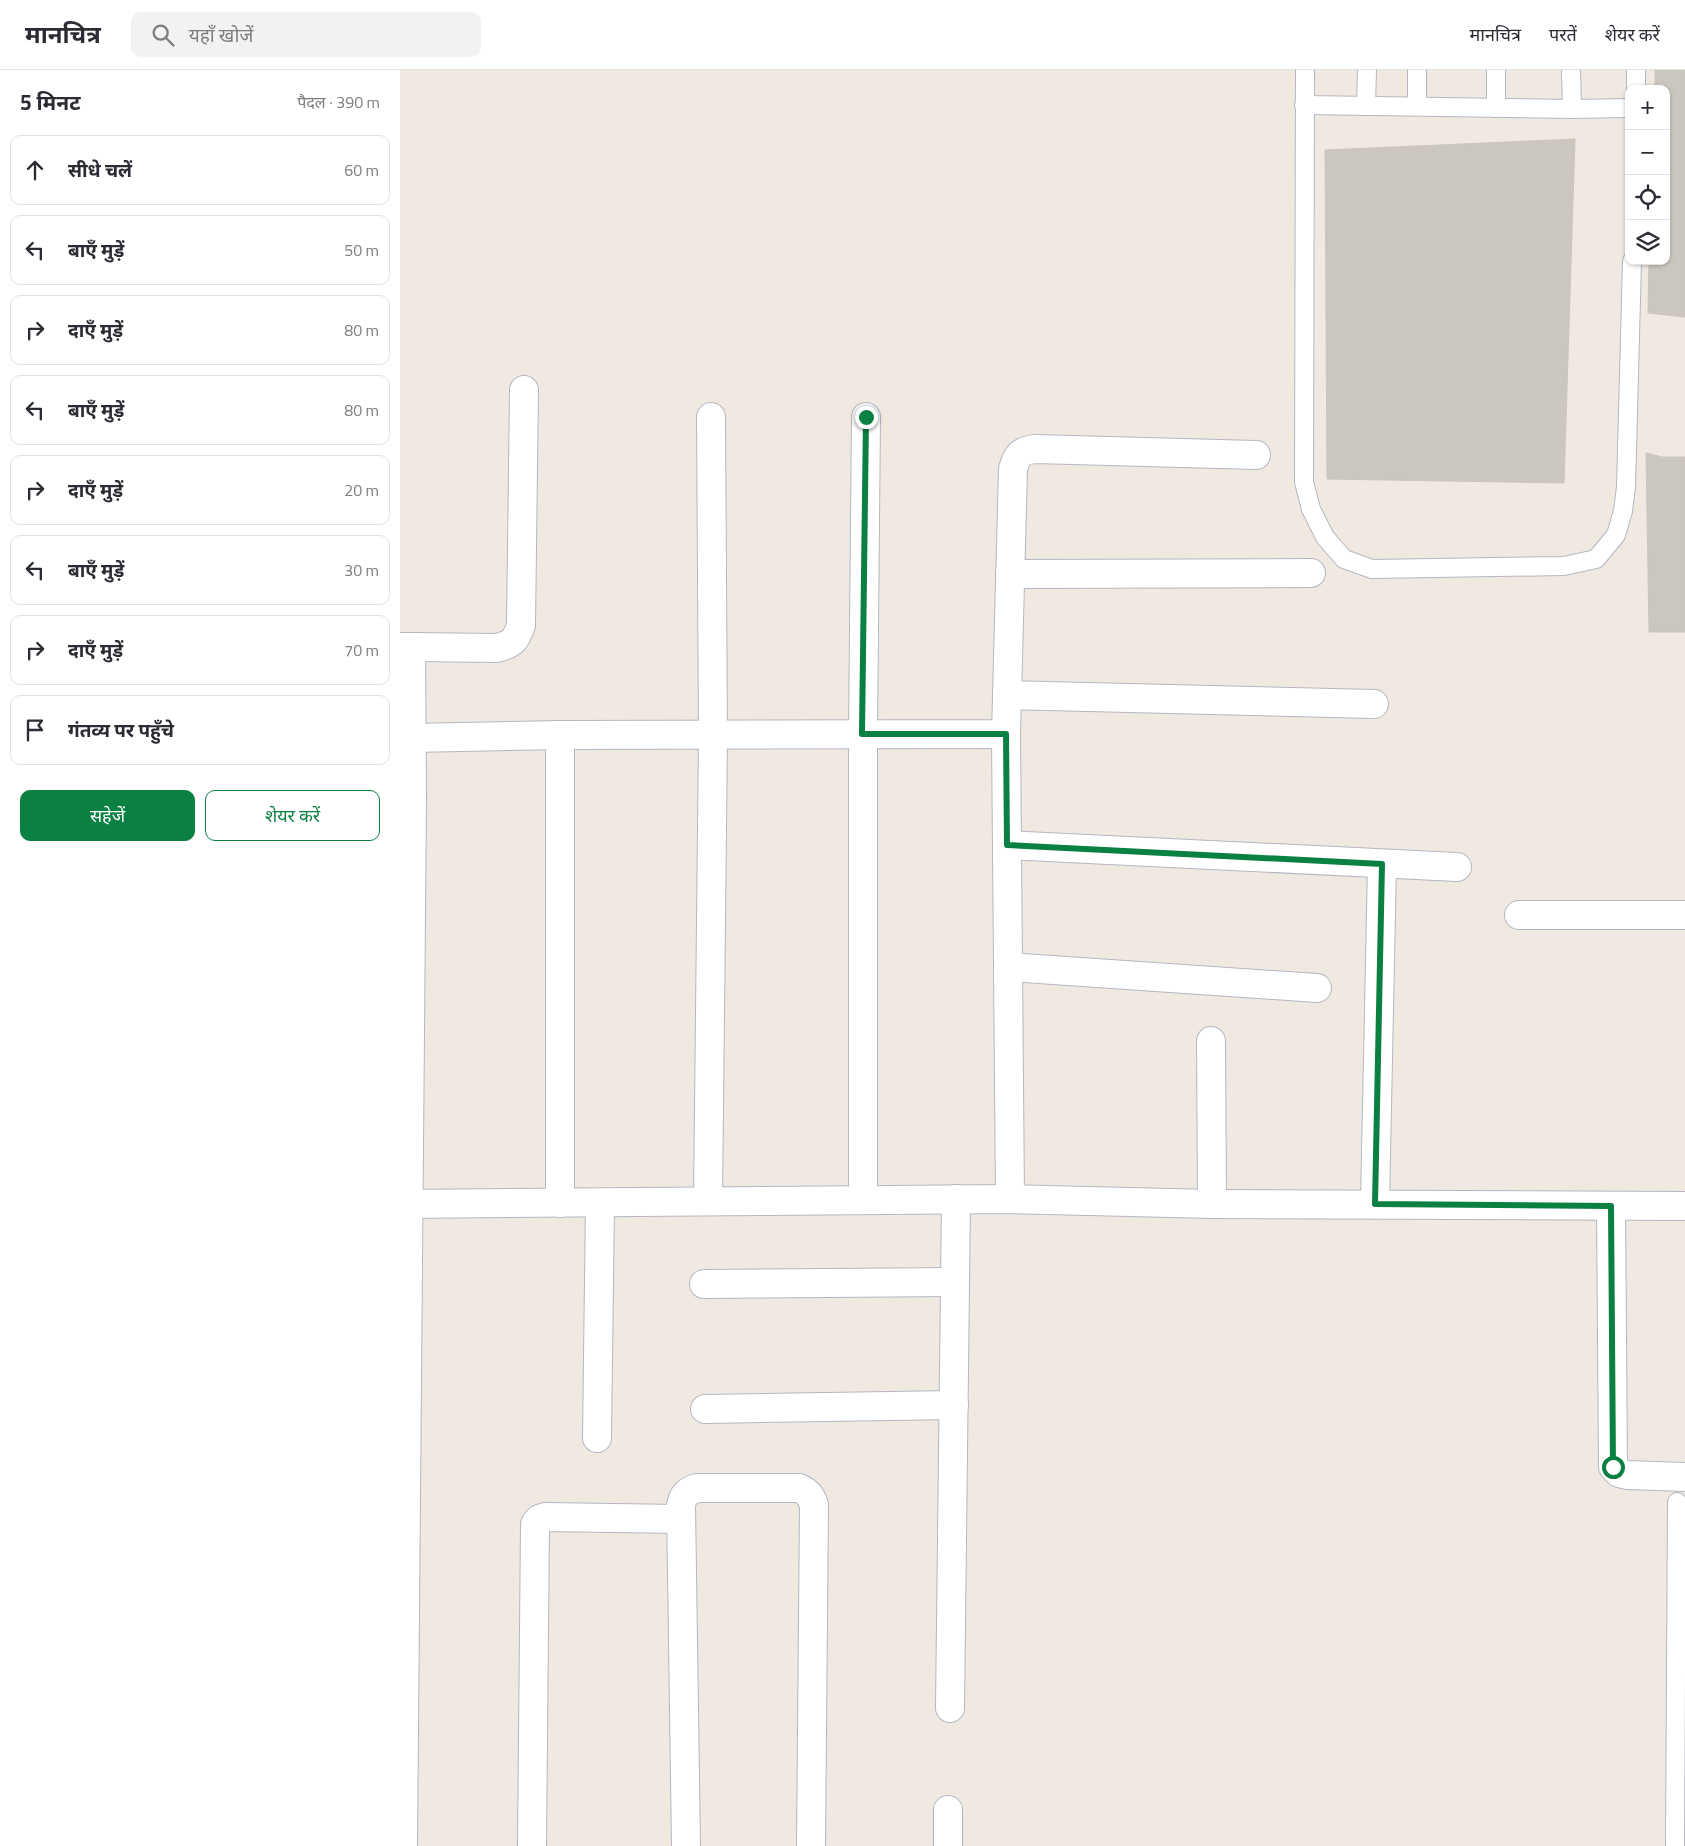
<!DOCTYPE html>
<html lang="hi">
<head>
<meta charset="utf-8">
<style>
  body { margin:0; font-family:"Titillium Web","Noto Sans Devanagari",sans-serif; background:#f2f2f3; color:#2b2b33 }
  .controls { position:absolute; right:15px; top:15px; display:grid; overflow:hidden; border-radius:10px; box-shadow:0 1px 4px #0004 }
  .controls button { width:45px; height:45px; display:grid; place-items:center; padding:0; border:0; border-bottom:1px solid #e1e1e2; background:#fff; color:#2b2b33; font:25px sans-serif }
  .stop { position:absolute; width:15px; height:15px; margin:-11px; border:4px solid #0b8043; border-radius:50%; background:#fff }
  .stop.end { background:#0b8043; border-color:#fff; box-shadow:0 1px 5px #0008 }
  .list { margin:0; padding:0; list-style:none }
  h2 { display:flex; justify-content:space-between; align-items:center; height:65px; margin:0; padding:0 20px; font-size:21px }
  h2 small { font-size:16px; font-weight:400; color:#7c7c81 }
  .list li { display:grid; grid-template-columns:32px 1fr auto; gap:15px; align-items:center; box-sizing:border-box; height:70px; margin:0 10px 10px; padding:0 10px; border:1px solid #e1e1e2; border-radius:10px }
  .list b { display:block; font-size:19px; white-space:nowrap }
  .list em { font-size:16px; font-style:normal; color:#7c7c81 }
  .actions { display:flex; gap:10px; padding:15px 20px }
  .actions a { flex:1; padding:11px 0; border:1px solid #0b8043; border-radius:10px; text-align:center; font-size:18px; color:#0b8043 }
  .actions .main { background:#0b8043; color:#fff }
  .icon { flex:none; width:28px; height:28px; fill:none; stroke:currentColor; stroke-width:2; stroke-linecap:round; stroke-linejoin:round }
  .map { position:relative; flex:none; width:1285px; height:1776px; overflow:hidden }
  header { display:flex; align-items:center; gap:30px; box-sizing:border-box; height:70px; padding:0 25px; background:#fff; border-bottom:1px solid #e1e1e2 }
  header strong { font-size:24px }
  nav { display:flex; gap:28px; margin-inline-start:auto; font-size:18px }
  .search { width:350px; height:45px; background:#f2f2f3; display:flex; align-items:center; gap:12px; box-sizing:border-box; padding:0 18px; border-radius:10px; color:#7c7c81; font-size:19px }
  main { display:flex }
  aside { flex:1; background:#fff }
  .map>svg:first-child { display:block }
</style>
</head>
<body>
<header>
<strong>मानचित्र</strong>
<div class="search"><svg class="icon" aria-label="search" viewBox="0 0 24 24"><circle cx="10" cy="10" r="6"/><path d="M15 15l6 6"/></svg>यहाँ खोजें</div>
<nav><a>मानचित्र</a><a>परतें</a><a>शेयर करें</a></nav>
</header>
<main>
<aside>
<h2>5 मिनट<small>पैदल · 390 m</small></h2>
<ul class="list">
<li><svg class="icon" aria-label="ahead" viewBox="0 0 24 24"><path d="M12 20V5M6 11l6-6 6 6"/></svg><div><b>सीधे चलें</b></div><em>60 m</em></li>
<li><svg class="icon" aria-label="left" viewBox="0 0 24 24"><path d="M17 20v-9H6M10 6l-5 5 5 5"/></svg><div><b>बाएँ मुड़ें</b></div><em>50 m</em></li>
<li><svg class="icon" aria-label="right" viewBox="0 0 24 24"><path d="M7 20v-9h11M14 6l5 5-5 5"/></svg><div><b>दाएँ मुड़ें</b></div><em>80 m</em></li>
<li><svg class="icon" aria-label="left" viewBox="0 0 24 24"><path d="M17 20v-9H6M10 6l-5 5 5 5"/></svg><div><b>बाएँ मुड़ें</b></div><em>80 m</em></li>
<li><svg class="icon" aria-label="right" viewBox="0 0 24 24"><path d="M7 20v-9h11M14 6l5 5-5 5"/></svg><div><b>दाएँ मुड़ें</b></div><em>20 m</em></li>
<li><svg class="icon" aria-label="left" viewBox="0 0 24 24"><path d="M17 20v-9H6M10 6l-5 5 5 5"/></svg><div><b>बाएँ मुड़ें</b></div><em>30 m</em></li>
<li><svg class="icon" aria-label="right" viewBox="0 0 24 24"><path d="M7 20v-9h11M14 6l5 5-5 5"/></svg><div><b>दाएँ मुड़ें</b></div><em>70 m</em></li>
<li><svg class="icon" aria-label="arrive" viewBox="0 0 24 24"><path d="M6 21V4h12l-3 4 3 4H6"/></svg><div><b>गंतव्य पर पहुँचे</b></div></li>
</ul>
<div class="actions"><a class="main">सहेजें</a><a>शेयर करें</a></div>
</aside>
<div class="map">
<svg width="1285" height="1776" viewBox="0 0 1285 1776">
  <rect width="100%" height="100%" fill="#efe9e1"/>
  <g fill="#cbc7bf" stroke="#cbc5ba">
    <path d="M 1255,0 L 1285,0 L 1285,247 L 1248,243 L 1249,191 L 1266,191 L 1266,19 L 1255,19 Z"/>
    <path d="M 1175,69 L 1164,413 L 927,409 L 925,80 Z"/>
    <path d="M 1246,383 L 1262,387 L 1285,387 L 1285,562 L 1249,562 Z"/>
  </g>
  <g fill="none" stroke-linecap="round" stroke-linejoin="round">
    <g stroke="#b4b7c1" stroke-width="20">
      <g id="service">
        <path d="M 905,0 L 904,412 L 911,439 L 925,467 L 944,489 L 972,499 L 1164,496 L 1196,489 L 1216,465 L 1223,441 L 1226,417 L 1232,191"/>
        <path d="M 1096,0 L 1096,38"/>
        <path d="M 1171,0 L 1172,39"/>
        <path d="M 1236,19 L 1236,0"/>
        <path d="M 904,35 L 1172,39 L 1229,38"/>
        <path d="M 966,36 L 967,0"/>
        <path d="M 1017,36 L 1017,0"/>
        <path d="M 1275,1776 L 1277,1432"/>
      </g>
    </g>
    <g stroke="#b4b7c1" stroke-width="30">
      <g id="minor">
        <path d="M 610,504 L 911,503"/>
        <path d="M 0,577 L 11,577 L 12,728"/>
        <path d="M 11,577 L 97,578 C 113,574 116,570 121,555 L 124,320"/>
        <path d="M 607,625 L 974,634"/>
        <path d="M 606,664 L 610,1129"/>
        <path d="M 160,665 L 160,1133"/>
        <path d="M 12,668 L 160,665 L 606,664 L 613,399 C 617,385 620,381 635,379 L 856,385"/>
        <path d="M 0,728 L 12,728 L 3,1776"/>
        <path d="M 607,775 L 1057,797"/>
        <path d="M 1119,845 L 1285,845"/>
        <path d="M 608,897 L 917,918"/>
        <path d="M 811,971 L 812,1134"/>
        <path d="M 463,1130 L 463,664 L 466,347"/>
        <path d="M 308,1131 L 313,665 L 311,347"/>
        <path d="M 0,1134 L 610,1129 L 812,1134 L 1285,1136"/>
        <path d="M 975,1134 L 982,794"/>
        <path d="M 1211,1136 L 1213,1397 L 1219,1403 L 1228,1405 L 1285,1407"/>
        <path d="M 304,1214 L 555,1212"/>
        <path d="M 305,1339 L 554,1335"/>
        <path d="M 197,1368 L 200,1133"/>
        <path d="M 550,1638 L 556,1129"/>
        <path d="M 132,1776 L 135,1454 L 139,1449 L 145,1447 L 281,1449"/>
        <path d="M 286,1776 L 281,1435 C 283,1425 287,1421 297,1418 L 399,1418 C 408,1422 411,1426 414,1435 L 411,1776"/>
        <path d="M 548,1776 L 548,1740"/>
      </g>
    </g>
    <use href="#service" stroke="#fff" stroke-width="18"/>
    <use href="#minor" stroke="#fff" stroke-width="28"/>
  </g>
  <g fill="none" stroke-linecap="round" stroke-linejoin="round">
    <path stroke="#0b8043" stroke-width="6" d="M 466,347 L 462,664 L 606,664 L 607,775 L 982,794 L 975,1134 L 1211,1136 L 1213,1397"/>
  </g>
</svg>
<div class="controls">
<button>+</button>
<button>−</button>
<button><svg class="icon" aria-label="locate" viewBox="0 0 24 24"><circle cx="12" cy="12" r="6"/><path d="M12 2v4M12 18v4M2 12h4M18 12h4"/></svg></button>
<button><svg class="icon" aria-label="layers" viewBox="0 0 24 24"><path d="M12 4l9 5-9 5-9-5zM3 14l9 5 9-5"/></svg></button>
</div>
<div class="stop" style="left:1213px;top:1397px"></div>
<div class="stop end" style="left:466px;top:347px"></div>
</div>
</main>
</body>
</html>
